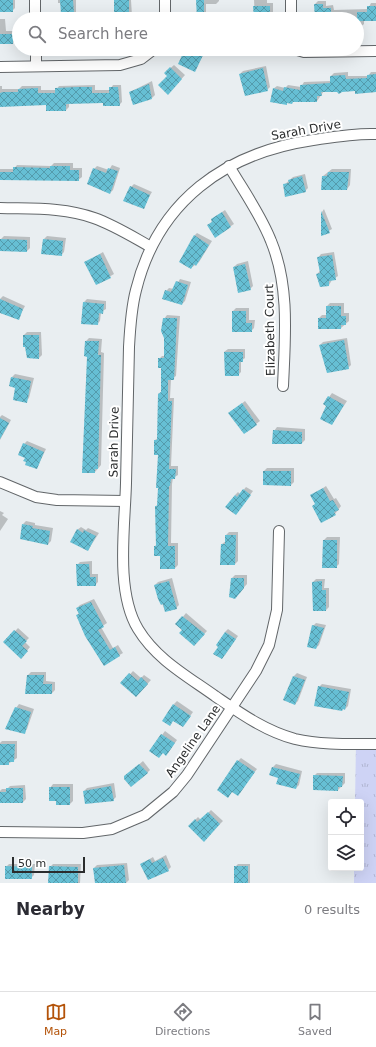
<!DOCTYPE html>
<html lang="en">
<head>
<meta charset="utf-8">
<style>
  body { margin:0; font-family:"DejaVu Sans",sans-serif; background:#f7f7f7; color:#2b2b33 }
  .controls { position:absolute; right:12px; bottom:12px; display:grid; overflow:hidden; border-radius:4px; box-shadow:0 4px 16px #0002 }
  .controls button { width:36px; height:36px; display:grid; place-items:center; padding:0; border:0; border-bottom:1px solid #e1e1e2; background:#fff; color:#2b2b33; font:20px sans-serif }
  .scale { position:absolute; left:12px; bottom:10px; width:73px; box-sizing:border-box; padding-left:4px; border:2px solid #2a2c2d; border-top:0; font-size:11px; line-height:14px; white-space:nowrap; color:#2a2c2d; -webkit-text-stroke:3px #fff; paint-order:stroke }
  .list { margin:0; padding:0; list-style:none }
  h2 { display:flex; justify-content:space-between; align-items:center; height:52px; margin:0; padding:0 16px; font-size:17px }
  h2 small { font-size:13px; font-weight:400; color:#7c7c81 }
  .icon { flex:none; width:22px; height:22px; fill:none; stroke:currentColor; stroke-width:2; stroke-linecap:round; stroke-linejoin:round }
  .map { position:relative; flex:none; width:376px; height:883px; overflow:hidden }
  .search { position:absolute; background:#fff; box-shadow:0 4px 16px #0002; left:12px; right:12px; top:12px; height:44px; display:flex; align-items:center; gap:10px; box-sizing:border-box; padding:0 14px; border-radius:22px; color:#7c7c81; font-size:15px }
  .sheet { height:108px; background:#fff }
  nav { display:flex; justify-content:space-around; align-items:center; box-sizing:border-box; height:56px; border-top:1px solid #e1e1e2; background:#fff; font-size:11px; color:#7c7c81 }
  nav a { display:grid; justify-items:center; gap:2px }
  nav .on { color:#b45309 }
  .map>svg:first-child { display:block }
</style>
</head>
<body>
<div class="map">
<svg width="376" height="883" viewBox="0 0 376 883">
  <defs>
    <pattern id="park-tufts" width="24" height="20" patternUnits="userSpaceOnUse"><rect width="24" height="20" fill="#ced3f5"/><path d="M3 7l-1-3M5 7V3M7 7l1-3M15 17l-1-3M17 17v-4M19 17l1-3" fill="none" stroke="#b1b5d2"/></pattern>
    <pattern id="building-cross-hatch" width="8" height="8" patternUnits="userSpaceOnUse"><rect width="8" height="8" fill="#66bfd4"/><path d="M0 0l8 8M0 8l8-8" fill="none" stroke="#549bac"/></pattern>
  </defs>
  <rect width="100%" height="100%" fill="#e9eef1"/>
  <path fill="url(#park-tufts)" d="M 356,744 L 376,744 L 376,883 L 354,883 L 354,868 L 361,868 L 361,802 L 355,802 Z"/>
  <g fill="#0003">
    <path d="M 0,0 L 15,0 L 15,8 L 12,11 L 0,11 Z"/>
    <path d="M 58,0 L 76,0 L 76,19 L 62,19 L 61,3 L 58,3 Z"/>
    <path d="M 115,0 L 131,0 L 132,16 L 139,16 L 139,19 L 121,19 L 121,13 Z"/>
    <path d="M 197,0 L 219,0 L 219,1 L 216,4 L 206,4 L 206,19 L 188,19 L 191,13 L 197,13 Z"/>
    <path d="M 254,0 L 267,0 L 267,3 L 273,3 L 273,15 L 270,19 L 255,19 Z"/>
    <path d="M 318,1 L 326,1 L 326,6 L 333,5 L 334,10 L 368,9 L 371,3 L 376,3 L 376,20 L 364,20 L 364,24 L 357,30 L 357,19 L 316,19 L 315,4 Z"/>
    <path d="M 0,19 L 5,19 L 6,31 L 16,31 L 16,40 L 13,43 L 0,43 Z"/>
    <path d="M 183,49 L 206,50 L 195,70 L 185,52 L 182,51 Z"/>
    <path d="M 243,49 L 262,49 L 262,50 L 258,53 L 243,53 Z"/>
    <path d="M 174,65 L 185,75 L 168,94 L 168,76 L 165,73 Z"/>
    <path d="M 266,66 L 270,87 L 267,90 L 240,74 L 243,71 Z"/>
    <path d="M 348,72 L 348,76 L 368,76 L 371,72 L 376,72 L 376,92 L 356,93 L 356,90 L 324,91 L 317,101 L 288,102 L 286,104 L 273,89 L 277,86 L 285,88 L 288,85 L 301,87 L 304,82 L 331,81 L 331,76 L 334,73 Z"/>
    <path d="M 152,81 L 155,95 L 152,98 L 134,103 L 130,92 Z"/>
    <path d="M 95,85 L 95,90 L 110,90 L 113,85 L 121,85 L 122,102 L 119,105 L 104,102 L 69,103 L 69,107 L 66,110 L 47,104 L 0,106 L 0,86 L 2,86 L 2,89 L 19,89 L 22,86 L 41,86 L 41,90 L 56,90 L 59,86 Z"/>
    <path d="M 54,163 L 73,163 L 73,168 L 82,168 L 82,177 L 78,180 L 0,180 L 0,169 L 14,169 L 17,165 L 51,166 Z"/>
    <path d="M 112,165 L 120,168 L 113,190 L 110,193 L 94,169 L 97,166 L 109,170 Z"/>
    <path d="M 332,169 L 351,169 L 350,185 L 347,189 L 323,176 Z"/>
    <path d="M 305,174 L 308,188 L 305,191 L 284,185 L 293,177 Z"/>
    <path d="M 134,184 L 152,192 L 143,207 L 131,187 Z"/>
    <path d="M 324,209 L 332,229 L 322,235 L 322,212 Z"/>
    <path d="M 225,210 L 234,224 L 216,236 L 209,225 L 215,217 Z"/>
    <path d="M 197,233 L 212,241 L 199,262 L 191,268 L 194,236 Z"/>
    <path d="M 4,236 L 30,237 L 30,248 L 27,251 L 1,239 Z"/>
    <path d="M 47,236 L 66,238 L 64,252 L 61,255 L 44,239 Z"/>
    <path d="M 103,252 L 114,274 L 97,284 L 86,262 Z"/>
    <path d="M 334,252 L 338,276 L 332,280 L 329,285 L 321,286 L 317,274 L 320,271 L 318,258 L 321,254 Z"/>
    <path d="M 248,261 L 253,286 L 250,289 L 234,267 L 237,264 Z"/>
    <path d="M 180,279 L 191,282 L 185,301 L 182,304 L 166,291 L 169,288 L 174,289 Z"/>
    <path d="M 3,296 L 25,306 L 18,319 L 0,312 L 0,299 Z"/>
    <path d="M 87,299 L 106,301 L 106,309 L 101,312 L 100,321 L 97,324 L 84,302 Z"/>
    <path d="M 330,303 L 344,303 L 344,313 L 349,313 L 349,321 L 341,328 L 319,318 L 322,315 L 327,315 L 327,306 Z"/>
    <path d="M 236,308 L 249,308 L 249,320 L 255,320 L 254,328 L 251,331 L 233,311 Z"/>
    <path d="M 167,315 L 180,316 L 176,376 L 171,379 L 170,398 L 174,398 L 171,466 L 178,466 L 178,475 L 173,478 L 172,484 L 171,543 L 178,543 L 178,565 L 175,568 L 161,555 L 155,555 L 155,546 L 157,544 L 156,506 L 158,504 L 159,454 L 155,440 L 158,438 L 159,394 L 162,391 L 162,367 L 159,359 L 162,356 L 165,356 L 164,319 Z"/>
    <path d="M 27,332 L 41,332 L 42,355 L 39,358 L 24,335 Z"/>
    <path d="M 89,338 L 102,339 L 101,352 L 104,353 L 101,465 L 95,472 L 86,341 Z"/>
    <path d="M 347,338 L 351,365 L 348,368 L 320,345 L 323,342 Z"/>
    <path d="M 228,349 L 245,349 L 245,358 L 241,361 L 241,372 L 238,375 L 224,352 Z"/>
    <path d="M 15,374 L 34,378 L 29,398 L 26,401 L 12,377 Z"/>
    <path d="M 332,393 L 347,401 L 332,424 L 327,406 L 324,404 Z"/>
    <path d="M 245,401 L 260,421 L 244,433 L 230,413 Z"/>
    <path d="M 2,415 L 11,420 L 0,440 L 0,417 Z"/>
    <path d="M 277,427 L 305,429 L 305,440 L 302,443 L 274,431 Z"/>
    <path d="M 27,441 L 46,449 L 37,468 L 26,457 L 24,444 Z"/>
    <path d="M 267,468 L 294,468 L 294,482 L 291,485 L 264,471 Z"/>
    <path d="M 326,486 L 334,499 L 336,498 L 341,506 L 335,514 L 316,504 L 311,496 Z"/>
    <path d="M 246,487 L 253,491 L 238,511 L 235,495 L 238,492 L 240,494 Z"/>
    <path d="M 0,511 L 4,513 L 2,515 L 8,519 L 0,531 Z"/>
    <path d="M 26,521 L 35,523 L 35,525 L 53,528 L 51,541 L 48,544 L 23,524 Z"/>
    <path d="M 81,527 L 86,530 L 88,528 L 99,533 L 88,550 L 77,530 Z"/>
    <path d="M 229,532 L 238,532 L 238,561 L 235,564 L 222,544 L 226,541 L 226,535 Z"/>
    <path d="M 327,537 L 340,537 L 339,564 L 336,567 L 324,540 Z"/>
    <path d="M 92,561 L 92,574 L 98,574 L 98,582 L 95,585 L 77,565 L 80,562 Z"/>
    <path d="M 235,575 L 247,575 L 247,584 L 238,594 L 232,578 Z"/>
    <path d="M 172,578 L 179,605 L 176,608 L 165,611 L 155,585 L 158,582 Z"/>
    <path d="M 316,579 L 325,579 L 324,588 L 329,588 L 329,607 L 326,610 L 314,610 L 313,582 Z"/>
    <path d="M 94,599 L 107,623 L 101,627 L 113,648 L 118,645 L 123,653 L 104,664 L 77,615 L 79,613 L 77,608 L 80,605 Z"/>
    <path d="M 186,613 L 207,631 L 197,642 L 177,624 Z"/>
    <path d="M 316,623 L 326,625 L 319,645 L 316,648 L 313,626 Z"/>
    <path d="M 18,628 L 29,638 L 25,642 L 30,647 L 21,658 L 5,642 Z"/>
    <path d="M 228,629 L 238,636 L 225,655 L 225,632 Z"/>
    <path d="M 133,671 L 141,678 L 144,675 L 151,680 L 139,693 L 122,683 Z"/>
    <path d="M 31,672 L 46,672 L 46,681 L 55,682 L 55,690 L 52,693 L 28,675 Z"/>
    <path d="M 297,673 L 307,677 L 298,701 L 295,704 L 294,676 Z"/>
    <path d="M 322,684 L 351,689 L 348,706 L 345,709 L 319,687 Z"/>
    <path d="M 177,701 L 193,712 L 183,726 L 174,704 Z"/>
    <path d="M 19,704 L 34,709 L 27,729 L 24,733 L 16,708 Z"/>
    <path d="M 165,731 L 177,740 L 169,751 L 150,751 Z"/>
    <path d="M 2,741 L 17,741 L 17,758 L 8,764 L 0,764 L 0,743 Z"/>
    <path d="M 241,758 L 257,769 L 238,795 L 232,791 L 238,761 Z"/>
    <path d="M 143,761 L 150,770 L 147,773 L 129,773 Z"/>
    <path d="M 276,764 L 302,771 L 299,785 L 296,788 L 279,777 L 273,767 Z"/>
    <path d="M 317,773 L 345,773 L 345,783 L 338,790 L 314,776 Z"/>
    <path d="M 114,783 L 116,797 L 113,800 L 84,791 L 87,788 Z"/>
    <path d="M 53,784 L 73,784 L 73,801 L 70,804 L 50,788 Z"/>
    <path d="M 25,785 L 26,799 L 23,802 L 0,801 L 0,791 L 2,789 L 7,789 L 10,786 Z"/>
    <path d="M 211,810 L 223,821 L 204,840 L 189,826 L 198,817 L 201,820 Z"/>
    <path d="M 166,855 L 171,867 L 168,870 L 141,864 L 153,857 L 155,861 Z"/>
    <path d="M 127,863 L 129,880 L 126,883 L 96,883 L 94,868 L 97,865 Z"/>
    <path d="M 9,864 L 35,864 L 34,875 L 31,878 L 6,867 Z"/>
    <path d="M 53,864 L 81,864 L 80,883 L 49,883 L 50,867 Z"/>
    <path d="M 238,864 L 250,864 L 250,883 L 234,883 L 235,867 Z"/>
  </g>
  <g fill="url(#building-cross-hatch)">
    <rect x="0" y="0" width="13" height="12"/>
    <path d="M 60,0 L 73,0 L 74,13 L 61,14 Z"/>
    <path d="M 114,0 L 129,0 L 129,19 L 120,19 L 120,14 L 114,14 Z"/>
    <path d="M 196,0 L 204,0 L 204,19 L 197,19 Z"/>
    <path d="M 314,4 L 323,4 L 323,8 L 331,8 L 331,19 L 315,19 Z"/>
    <path d="M 253,6 L 270,6 L 270,19 L 254,19 Z"/>
    <path d="M 367,6 L 376,6 L 376,21 L 357,21 L 357,12 L 367,12 Z"/>
    <rect x="0" y="34" width="13" height="10"/>
    <path d="M 185,49 L 195,49 L 204,53 L 195,72 L 178,64 Z"/>
    <path d="M 170,67 L 182,79 L 168,95 L 158,85 L 167,76 L 164,73 Z"/>
    <path d="M 263,68 L 268,91 L 245,96 L 239,74 Z"/>
    <path d="M 376,74 L 376,92 L 355,94 L 355,91 L 342,92 L 339,94 L 337,92 L 321,92 L 322,96 L 317,96 L 317,102 L 293,102 L 292,104 L 287,103 L 287,105 L 270,102 L 273,88 L 283,91 L 284,87 L 300,90 L 300,85 L 330,83 L 330,76 L 345,75 L 346,79 L 367,78 L 367,75 Z"/>
    <path d="M 149,84 L 152,99 L 133,105 L 129,92 Z"/>
    <path d="M 78,87 L 92,87 L 92,93 L 109,93 L 109,87 L 118,87 L 120,106 L 103,106 L 103,103 L 66,104 L 66,111 L 46,111 L 46,105 L 0,107 L 0,93 L 3,92 L 18,92 L 18,89 L 38,88 L 38,93 L 55,93 L 55,88 Z"/>
    <path d="M 50,166 L 70,166 L 70,170 L 79,170 L 79,181 L 0,180 L 0,172 L 13,172 L 13,167 L 50,168 Z"/>
    <path d="M 93,168 L 106,173 L 108,168 L 118,171 L 110,194 L 87,184 Z"/>
    <path d="M 328,172 L 349,172 L 347,190 L 321,190 L 322,176 L 327,176 Z"/>
    <path d="M 302,176 L 306,192 L 285,197 L 283,184 L 289,183 L 288,180 Z"/>
    <path d="M 130,186 L 150,195 L 144,209 L 123,201 Z"/>
    <path d="M 321,211 L 330,233 L 321,236 Z"/>
    <path d="M 222,212 L 231,227 L 215,238 L 207,225 L 212,222 L 211,219 Z"/>
    <path d="M 194,235 L 209,245 L 196,266 L 194,264 L 191,269 L 179,262 Z"/>
    <path d="M 0,239 L 27,240 L 27,252 L 0,251 Z"/>
    <path d="M 43,239 L 63,241 L 62,256 L 41,254 Z"/>
    <path d="M 100,254 L 111,278 L 96,285 L 84,262 Z"/>
    <path d="M 332,255 L 336,280 L 329,281 L 329,286 L 320,287 L 316,274 L 320,273 L 317,257 Z"/>
    <path d="M 245,264 L 251,290 L 238,293 L 233,267 Z"/>
    <path d="M 176,281 L 188,285 L 182,305 L 162,299 L 165,290 L 171,292 Z"/>
    <path d="M 0,299 L 23,309 L 19,320 L 0,313 Z"/>
    <path d="M 83,302 L 104,304 L 103,314 L 99,313 L 98,325 L 81,324 Z"/>
    <path d="M 326,306 L 341,306 L 341,316 L 346,316 L 346,325 L 341,325 L 341,329 L 318,329 L 318,318 L 326,318 Z"/>
    <path d="M 232,311 L 246,311 L 246,323 L 252,323 L 252,332 L 232,332 Z"/>
    <path d="M 163,318 L 177,318 L 174,380 L 168,380 L 168,401 L 172,401 L 169,469 L 176,469 L 175,479 L 171,479 L 170,486 L 169,486 L 168,546 L 175,546 L 175,569 L 160,569 L 160,556 L 154,556 L 154,546 L 156,546 L 155,506 L 157,506 L 158,488 L 156,488 L 158,455 L 154,455 L 154,440 L 157,440 L 158,394 L 161,392 L 161,368 L 158,368 L 158,358 L 164,358 L 164,338 L 161,331 Z"/>
    <path d="M 23,335 L 39,335 L 39,359 L 27,358 L 25,347 L 23,347 Z"/>
    <path d="M 344,340 L 349,369 L 327,373 L 319,345 Z"/>
    <path d="M 85,341 L 99,341 L 98,355 L 101,355 L 98,469 L 95,469 L 95,473 L 82,473 L 87,357 L 84,356 Z"/>
    <path d="M 224,352 L 243,352 L 243,362 L 239,362 L 239,376 L 225,376 Z"/>
    <path d="M 11,377 L 31,381 L 27,403 L 13,400 L 15,388 L 9,386 Z"/>
    <path d="M 328,396 L 344,405 L 332,425 L 320,419 L 326,406 L 323,404 Z"/>
    <path d="M 242,403 L 257,425 L 244,434 L 228,413 Z"/>
    <path d="M 0,418 L 9,423 L 0,439 Z"/>
    <path d="M 273,430 L 302,432 L 302,444 L 272,444 Z"/>
    <path d="M 23,443 L 44,452 L 37,469 L 25,465 L 26,462 L 23,461 L 25,458 L 18,455 Z"/>
    <path d="M 263,471 L 291,471 L 291,486 L 263,485 Z"/>
    <path d="M 323,488 L 330,501 L 333,500 L 339,510 L 334,512 L 336,515 L 321,523 L 312,506 L 315,504 L 310,495 Z"/>
    <path d="M 243,489 L 251,495 L 236,515 L 225,507 L 235,495 L 237,497 Z"/>
    <path d="M 22,524 L 33,526 L 32,528 L 50,531 L 48,545 L 20,539 Z"/>
    <path d="M 77,529 L 83,533 L 84,530 L 96,536 L 88,551 L 70,542 Z"/>
    <path d="M 225,535 L 236,535 L 235,565 L 220,565 L 221,544 L 225,544 Z"/>
    <path d="M 323,540 L 337,540 L 337,568 L 322,568 Z"/>
    <path d="M 76,564 L 89,564 L 90,577 L 96,577 L 96,586 L 77,586 Z"/>
    <path d="M 231,578 L 244,578 L 244,588 L 235,599 L 229,597 Z"/>
    <path d="M 169,581 L 177,609 L 165,612 L 163,604 L 161,605 L 158,599 L 154,585 Z"/>
    <path d="M 322,581 L 322,590 L 326,590 L 326,611 L 313,611 L 312,582 Z"/>
    <path d="M 91,602 L 104,627 L 98,630 L 110,650 L 115,647 L 120,656 L 104,666 L 85,636 L 76,615 L 79,614 L 76,608 Z"/>
    <path d="M 182,616 L 205,634 L 194,646 L 179,633 L 182,630 L 175,624 Z"/>
    <path d="M 312,625 L 324,628 L 316,649 L 307,647 Z"/>
    <path d="M 14,630 L 27,641 L 22,646 L 28,651 L 21,659 L 3,642 Z"/>
    <path d="M 225,632 L 236,639 L 222,659 L 213,654 L 218,647 L 216,645 Z"/>
    <path d="M 129,673 L 138,681 L 141,677 L 148,684 L 136,697 L 120,683 Z"/>
    <path d="M 27,675 L 44,675 L 43,684 L 52,684 L 52,694 L 25,694 Z"/>
    <path d="M 293,676 L 305,680 L 295,705 L 283,700 Z"/>
    <path d="M 318,686 L 349,692 L 345,710 L 343,709 L 342,711 L 314,706 Z"/>
    <path d="M 173,704 L 191,716 L 183,727 L 173,721 L 170,726 L 162,721 Z"/>
    <path d="M 15,707 L 31,712 L 25,734 L 5,729 Z"/>
    <path d="M 161,734 L 175,743 L 166,756 L 163,753 L 159,758 L 149,751 Z"/>
    <path d="M 0,744 L 15,744 L 14,762 L 9,762 L 9,765 L 0,765 Z"/>
    <path d="M 237,760 L 255,772 L 238,796 L 232,792 L 228,798 L 217,790 Z"/>
    <path d="M 139,764 L 148,773 L 131,787 L 124,779 L 124,776 Z"/>
    <path d="M 272,767 L 300,774 L 296,789 L 276,784 L 278,778 L 269,775 Z"/>
    <path d="M 313,775 L 343,776 L 342,787 L 338,787 L 338,791 L 313,790 Z"/>
    <path d="M 111,786 L 114,801 L 85,804 L 83,791 Z"/>
    <path d="M 49,787 L 70,787 L 70,805 L 56,805 L 56,801 L 49,801 Z"/>
    <path d="M 6,788 L 23,788 L 23,803 L 0,803 L 0,792 L 6,792 Z"/>
    <path d="M 208,812 L 220,824 L 204,842 L 188,826 L 195,819 L 197,822 Z"/>
    <path d="M 163,858 L 169,871 L 148,880 L 140,864 L 150,859 L 152,863 Z"/>
    <path d="M 124,865 L 126,883 L 95,883 L 93,868 Z"/>
    <path d="M 5,866 L 32,867 L 32,879 L 5,879 Z"/>
    <path d="M 49,866 L 78,867 L 78,883 L 48,883 Z"/>
    <rect x="234" y="866" width="14" height="17"/>
  </g>
  <g fill="none" stroke-linecap="round" stroke-linejoin="round">
    <g stroke="#626669" stroke-width="12">
      <g id="minor">
        <path d="M 35,0 L 35,19"/>
        <path d="M 291,0 L 291,19"/>
        <path d="M 165,19 L 165,0"/>
        <path d="M 36,49 L 36,66"/>
        <path d="M 294,49 L 304,52 L 376,51"/>
        <path d="M 0,67 L 120,65 L 141,59 L 154,49"/>
        <path d="M 376,134 C 355,133 333,137 313,140 C 225,153 158,201 136,290 C 131,309 130,328 129,347 C 128,392 127,438 126,483 C 125,526 115,591 138,629 C 156,659 187,676 215,696 C 240,713 265,731 295,739 C 321,745 349,744 376,744"/>
        <path d="M 229,166 C 243,190 261,215 271,241 C 290,287 285,338 283,386"/>
        <path d="M 0,208 C 31,209 64,207 94,218 C 114,225 133,237 151,247"/>
        <path d="M 0,482 L 36,497 L 57,500 L 125,501"/>
        <path d="M 0,832 L 83,833 L 112,829 L 145,815 L 173,792 L 187,775 L 256,671 L 269,645 L 277,610 L 279,531"/>
      </g>
    </g>
    <use href="#minor" stroke="#fff" stroke-width="10"/>
  </g>
  <g text-anchor="middle" dominant-baseline="central" stroke-width="4" stroke-linejoin="round" paint-order="stroke">
    <g font-size="12" fill="#2a2c2d" stroke="#fff">
      <text transform="translate(306 130) rotate(-10)">Sarah Drive</text>
      <text transform="translate(270 330) rotate(-91)">Elizabeth Court</text>
      <text transform="translate(114 442) rotate(-89)">Sarah Drive</text>
      <text transform="translate(193 741) rotate(-55)">Angeline Lane</text>
    </g>
  </g>
</svg>
<div class="controls">
<button><svg class="icon" aria-label="locate" viewBox="0 0 24 24"><circle cx="12" cy="12" r="6"/><path d="M12 2v4M12 18v4M2 12h4M18 12h4"/></svg></button>
<button><svg class="icon" aria-label="layers" viewBox="0 0 24 24"><path d="M12 4l9 5-9 5-9-5zM3 14l9 5 9-5"/></svg></button>
</div>
<div class="scale">50 m</div>
<div class="search"><svg class="icon" aria-label="search" viewBox="0 0 24 24"><circle cx="10" cy="10" r="6"/><path d="M15 15l6 6"/></svg>Search here</div>
</div>
<section class="sheet">
<h2>Nearby<small>0 results</small></h2>
<ul class="list">
</ul>
</section>
<nav>
<a class="on"><svg class="icon" aria-label="map" viewBox="0 0 24 24"><path d="M3 6l6-2 6 2 6-2v14l-6 2-6-2-6 2zM9 4v14M15 6v14"/></svg>Map</a>
<a><svg class="icon" aria-label="directions" viewBox="0 0 24 24"><path d="M12 3l9 9-9 9-9-9zM9 14v-3h6M13 9l2 2-2 2"/></svg>Directions</a>
<a><svg class="icon" aria-label="saved" viewBox="0 0 24 24"><path d="M7 4h10v16l-5-4-5 4z"/></svg>Saved</a>
</nav>
</body>
</html>
